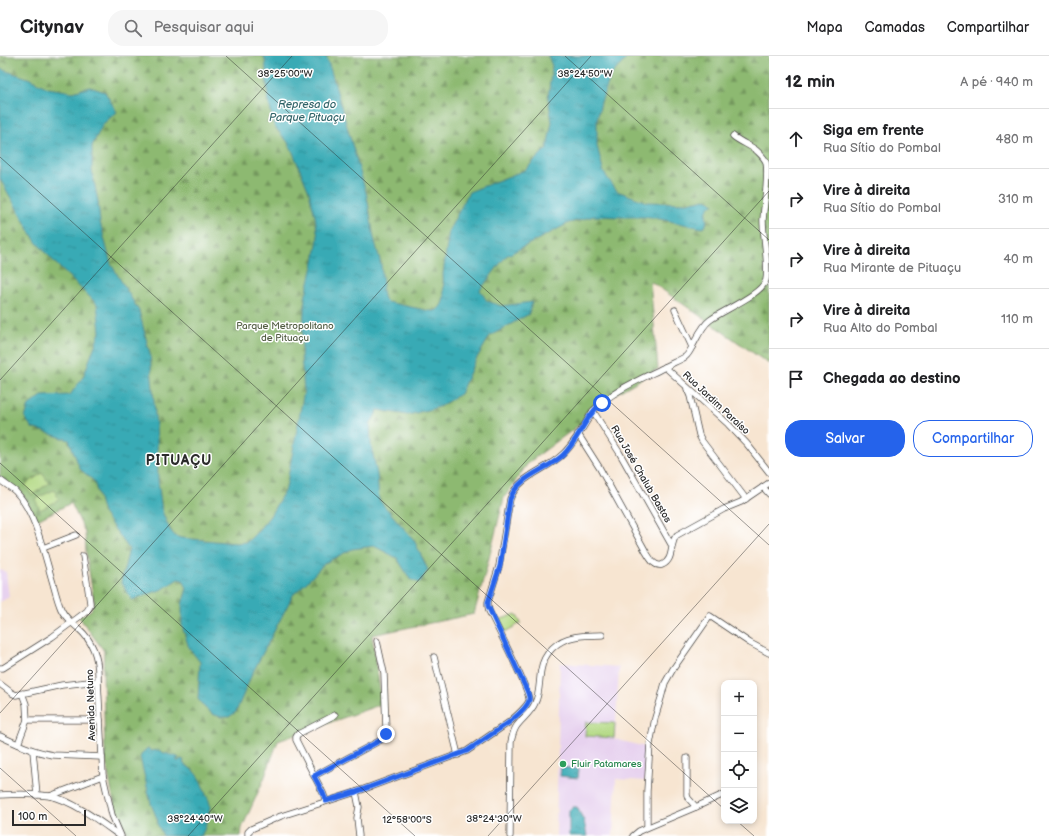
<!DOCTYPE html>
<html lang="pt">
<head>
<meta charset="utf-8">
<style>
  body { margin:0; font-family:"Balsamiq Sans",sans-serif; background:#f6f6f6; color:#202124 }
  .controls { position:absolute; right:12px; bottom:12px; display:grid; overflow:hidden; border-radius:8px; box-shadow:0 2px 6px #0003 }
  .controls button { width:36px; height:36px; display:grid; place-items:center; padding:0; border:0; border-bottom:1px solid #e0e0e0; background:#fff; color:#202124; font:20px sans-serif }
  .scale { position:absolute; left:12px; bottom:10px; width:74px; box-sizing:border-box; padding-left:4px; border:2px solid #2b2b2b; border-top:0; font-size:11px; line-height:14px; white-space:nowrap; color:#2b2b2b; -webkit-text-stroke:3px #fff; paint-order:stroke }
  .stop { position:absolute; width:12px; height:12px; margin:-9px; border:3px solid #2563eb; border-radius:50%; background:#fff }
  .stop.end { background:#2563eb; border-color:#fff; box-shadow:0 1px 4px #0008 }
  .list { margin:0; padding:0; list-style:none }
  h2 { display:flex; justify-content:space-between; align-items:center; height:52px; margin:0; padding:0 16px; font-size:17px }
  h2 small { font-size:13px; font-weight:400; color:#757577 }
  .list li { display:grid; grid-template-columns:26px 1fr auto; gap:12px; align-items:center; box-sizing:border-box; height:60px; padding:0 16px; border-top:1px solid #e0e0e0 }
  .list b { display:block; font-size:15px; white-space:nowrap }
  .list p { margin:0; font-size:13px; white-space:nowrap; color:#757577 }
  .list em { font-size:13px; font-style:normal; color:#757577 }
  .actions { display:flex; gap:8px; padding:12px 16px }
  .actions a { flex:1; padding:9px 0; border:1px solid #2563eb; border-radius:16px; text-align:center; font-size:14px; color:#2563eb }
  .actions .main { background:#2563eb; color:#fff }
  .icon { flex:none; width:22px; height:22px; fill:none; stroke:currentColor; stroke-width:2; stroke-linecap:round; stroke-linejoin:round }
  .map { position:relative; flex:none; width:769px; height:780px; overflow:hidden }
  header { display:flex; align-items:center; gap:24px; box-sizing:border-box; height:56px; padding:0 20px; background:#fff; border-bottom:1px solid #e0e0e0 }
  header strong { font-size:19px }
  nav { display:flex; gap:22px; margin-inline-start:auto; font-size:14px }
  .search { width:280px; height:36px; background:#f6f6f6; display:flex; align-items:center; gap:10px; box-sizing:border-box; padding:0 14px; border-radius:16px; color:#757577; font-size:15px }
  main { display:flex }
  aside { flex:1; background:#fff }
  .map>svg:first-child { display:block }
</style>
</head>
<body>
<header>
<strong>Citynav</strong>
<div class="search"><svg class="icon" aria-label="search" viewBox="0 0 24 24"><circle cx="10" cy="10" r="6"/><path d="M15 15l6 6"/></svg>Pesquisar aqui</div>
<nav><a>Mapa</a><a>Camadas</a><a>Compartilhar</a></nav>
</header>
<main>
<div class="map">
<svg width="769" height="780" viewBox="0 0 769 780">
  <defs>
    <pattern id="forest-firs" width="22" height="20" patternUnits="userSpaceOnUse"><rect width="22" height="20" fill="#8db971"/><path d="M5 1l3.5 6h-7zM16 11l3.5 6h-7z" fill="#73975d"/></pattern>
    <pattern id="water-ripples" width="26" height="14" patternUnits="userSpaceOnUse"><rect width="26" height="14" fill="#39aab5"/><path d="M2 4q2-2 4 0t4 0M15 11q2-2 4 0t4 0" fill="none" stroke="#308b93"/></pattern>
  </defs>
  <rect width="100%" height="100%" fill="#fff"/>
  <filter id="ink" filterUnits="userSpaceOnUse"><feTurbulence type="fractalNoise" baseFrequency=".025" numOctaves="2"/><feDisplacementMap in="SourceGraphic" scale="8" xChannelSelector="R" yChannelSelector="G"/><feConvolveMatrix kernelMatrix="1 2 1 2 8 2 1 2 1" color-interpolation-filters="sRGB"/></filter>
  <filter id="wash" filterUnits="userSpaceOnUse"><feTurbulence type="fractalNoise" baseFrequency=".012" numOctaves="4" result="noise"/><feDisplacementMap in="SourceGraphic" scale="16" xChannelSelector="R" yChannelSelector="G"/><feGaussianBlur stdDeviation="0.9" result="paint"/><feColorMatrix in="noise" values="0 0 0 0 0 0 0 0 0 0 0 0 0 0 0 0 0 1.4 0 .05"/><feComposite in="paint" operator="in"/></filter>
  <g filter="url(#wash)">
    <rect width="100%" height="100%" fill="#f7e5d1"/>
    <g fill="#e7d2ef">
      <path d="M 0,514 L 6,516 L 9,541 L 0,546 Z"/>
      <path d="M 560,607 L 619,611 L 615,683 L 645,691 L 645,725 L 616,723 L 613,780 L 556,780 Z"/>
    </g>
    <path fill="url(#forest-firs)" stroke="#5c724e" d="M 0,0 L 769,0 L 769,308 L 650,225 L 658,313 L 598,348 L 583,366 L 528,407 L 504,442 L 486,514 L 474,558 L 372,579 L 382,648 L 278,685 L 264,723 L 242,772 L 241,780 L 128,780 L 115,753 L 105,700 L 103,615 L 104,595 L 79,561 L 91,554 L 94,546 L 86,496 L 85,476 L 71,447 L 37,464 L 22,438 L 0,421 Z"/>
    <g fill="#b2d983" stroke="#6e8257">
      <path d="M 42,417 L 49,427 L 32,439 L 25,429 Z"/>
      <path d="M 54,434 L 59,444 L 40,454 L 35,443 Z"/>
      <path d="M 516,558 L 521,567 L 505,576 L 499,564 Z"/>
      <path d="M 586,666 L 615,667 L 614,682 L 585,680 Z"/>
    </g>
    <g fill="url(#water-ripples)" stroke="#326a70">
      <path d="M 263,0 L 326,0 L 331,15 L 367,140 L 374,182 L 381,208 L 383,229 L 382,234 L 383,240 L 384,243 L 387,246 L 430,255 L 434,255 L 437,254 L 441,250 L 443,246 L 444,240 L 443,218 L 449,174 L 469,136 L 525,114 L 547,92 L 552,66 L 548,42 L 552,10 L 549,2 L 547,0 L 635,0 L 627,2 L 611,19 L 601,46 L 597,64 L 597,90 L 604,117 L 617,135 L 647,146 L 687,147 L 705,143 L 709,144 L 714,149 L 709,150 C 708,153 706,156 706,159 C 707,164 707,167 705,171 L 702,172 L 650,161 L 621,161 L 594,160 L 569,167 L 506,200 L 480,234 L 487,245 L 501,250 L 532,246 L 529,258 L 490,280 L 474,307 L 460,338 L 439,351 L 408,359 L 378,354 L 370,369 L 371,389 L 377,418 L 379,444 L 414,484 L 428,514 L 419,527 L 410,523 L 397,502 L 374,490 L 352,493 L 325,507 L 307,526 L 293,539 L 252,618 L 236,656 L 229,661 L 221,661 L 212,658 L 204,651 L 198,643 L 200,606 L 189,592 L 182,570 L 182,549 L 187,532 L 183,524 L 178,523 L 163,533 L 132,544 L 121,526 L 129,493 L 103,457 L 94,425 L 80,413 L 69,384 L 32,372 L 25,362 L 29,349 L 42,340 L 70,339 L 83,321 L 100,276 L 97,248 L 59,211 L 36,186 L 0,123 L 0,13 L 28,22 L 48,32 L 73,36 L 90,31 L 105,36 L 117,56 L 103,68 L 92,90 L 92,115 L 98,145 L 100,166 L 111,208 L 139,255 L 150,298 L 157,382 L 158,424 L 162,455 L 170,474 L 175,480 L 181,482 L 236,487 L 247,486 L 256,477 L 270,460 L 286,432 L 304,335 L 301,300 L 305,242 L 314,206 L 318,182 L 315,160 L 309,136 L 292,94 L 287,85 L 274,70 L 268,42 L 265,3 Z"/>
      <path d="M 148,692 L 151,695 L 159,694 L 164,697 L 178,701 L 179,703 L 176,703 L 177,705 L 179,705 L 181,703 L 184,704 L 183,707 C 198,717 199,721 205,736 C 207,742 210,744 210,751 C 209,757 207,766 205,772 C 204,775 202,777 201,780 L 163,780 L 160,773 L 157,768 L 158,765 L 151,748 L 140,701 L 144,695 Z"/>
      <path d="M 561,711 L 579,713 L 578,722 L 560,720 Z"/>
      <path d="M 573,751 L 577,751 L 584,765 L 587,780 L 569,780 L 569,754 Z"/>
    </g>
  </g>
  <g filter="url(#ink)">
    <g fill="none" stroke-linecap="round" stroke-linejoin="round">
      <g stroke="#4a4744" stroke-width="7">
        <g id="street">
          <path d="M 675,254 L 692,291"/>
          <path d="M 665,311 L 728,368 L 747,388 L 769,416"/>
          <path d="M 687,333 L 690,340 L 699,379 L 702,385 L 746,443"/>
          <path d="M 593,355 L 619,396 L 672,490"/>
          <path d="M 578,378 L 599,411 L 646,496 C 650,502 654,511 662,509 C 675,504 669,486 677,479 L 724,453 L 741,446 L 769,427"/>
          <path d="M 0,424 C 5,428 10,431 15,435 C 35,455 44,497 52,524 C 55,534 57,544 61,553 C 65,562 72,567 79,573 C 95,587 99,605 98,625 L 103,720 L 112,759 L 121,780"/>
          <path d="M 763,431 L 769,438"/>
          <path d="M 43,492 L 76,479"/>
          <path d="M 434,601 L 458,699"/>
          <path d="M 0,612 L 3,612 L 52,581 L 87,555 L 90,550 L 90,547 L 87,526 L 83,500"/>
          <path d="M 0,628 L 12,637 L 16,639 L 62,629 L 98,625"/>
          <path d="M 27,664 L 100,664"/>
          <path d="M 0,680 C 17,688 34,696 53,699 L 102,701"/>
          <path d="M 18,688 L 27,664 L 26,648 L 22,637"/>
          <path d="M 33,695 L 37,739"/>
          <path d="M 687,702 L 687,739 L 688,742 L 696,751"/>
          <path d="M 314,720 L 381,684 L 385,680 L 386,673 L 384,617 L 377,585"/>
          <path d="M 356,736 L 359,751 L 357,762 L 359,780"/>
          <path d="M 0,739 C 15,738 35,738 50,740 C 72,744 102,767 120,780"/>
          <path d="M 50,740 L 103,720"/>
          <path d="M 326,745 L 323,737 L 296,684 L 296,681 L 298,678 L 335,659"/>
          <path d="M 647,771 L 647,735 L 650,688 L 655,662 L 661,642 L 665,627 L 673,613 L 710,560 L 750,587 L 769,597"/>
          <path d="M 248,780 L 248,776 L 251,773 L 281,760 L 356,736 L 467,695 L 508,667 C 514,662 526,652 529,645 C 531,637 495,567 489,555 L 488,550 L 488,546 L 499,510 L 510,443 C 519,419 546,415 563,398 C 576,386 584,369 593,355 C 612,335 639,324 663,312 C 670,308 678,305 685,301 C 689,298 691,293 693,289 C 698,280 702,270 710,264 C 723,254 761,239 766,224 C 769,209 763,181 763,164 C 764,149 769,118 766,106 C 764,101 760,98 756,94 C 749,89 740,86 733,80"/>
          <path d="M 510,780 L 511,686 C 512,681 513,676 516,671 C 521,663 531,657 535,647 C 540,638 539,624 541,614 C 544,597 557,584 574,581 C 583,579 593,579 602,579"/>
          <path d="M 633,780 L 639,775 L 696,751 L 724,738"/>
        </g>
      </g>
      <use href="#street" stroke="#fff" stroke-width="5.5"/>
    </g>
  </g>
  <g fill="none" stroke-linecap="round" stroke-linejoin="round" filter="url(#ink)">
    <path stroke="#2563eb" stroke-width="5" d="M 386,678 L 383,683 L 381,684 L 314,720 L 323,737 L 326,745 L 356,736 L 467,695 L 508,667 C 513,663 528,651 529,644 C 530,638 525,631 523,626 L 488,550 L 488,546 L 500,510 L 510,443 C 519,419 546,415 563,399 C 579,384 584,361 602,347"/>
  </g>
  <path fill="none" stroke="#2b2b2b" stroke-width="1" stroke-opacity="0.45" d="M 226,0 L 769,489M 565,0 L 769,184M 0,101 L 724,753M 0,324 L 292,0M 0,407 L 415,780M 0,657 L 591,0M 0,712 L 76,780M 737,765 L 754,780M 188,780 L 769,135M 488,780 L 769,468"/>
  <circle fill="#2e9e5b" stroke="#fff" stroke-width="1.5" cx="563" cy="708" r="4"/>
  <g text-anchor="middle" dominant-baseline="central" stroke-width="3" stroke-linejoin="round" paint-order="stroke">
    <g font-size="10" fill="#545f45" stroke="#fff">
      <text x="285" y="270">Parque Metropolitano<tspan x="285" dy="12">de Pituaçu</tspan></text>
    </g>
    <g font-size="10" fill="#2b2b2b" stroke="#fff">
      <text transform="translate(716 347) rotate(43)">Rua Jardim Paraíso</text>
      <text transform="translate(641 418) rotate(60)">Rua José Chalub Bastos</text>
      <text transform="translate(91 649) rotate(-92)">Avenida Netuno</text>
    </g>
    <g font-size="10" fill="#27864d" stroke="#fff" text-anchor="start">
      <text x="571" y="708">Fluir Patamares</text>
    </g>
    <g font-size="11" font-style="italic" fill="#316469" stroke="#fff">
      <text x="307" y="48">Represa do<tspan x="307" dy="13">Parque Pituaçu</tspan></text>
    </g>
    <g font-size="14" font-weight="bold" letter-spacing="1" fill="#2b2b2b" stroke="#fff">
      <text x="179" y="404">PITUAÇU</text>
    </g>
  </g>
  <g font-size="10" text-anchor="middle" fill="#2b2b2b" stroke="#fff" stroke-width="3" stroke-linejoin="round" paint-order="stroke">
    <text x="285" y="21">38°25'00"W</text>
    <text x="585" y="21">38°24'50"W</text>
    <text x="195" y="766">38°24'40"W</text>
    <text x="494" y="766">38°24'30"W</text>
    <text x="407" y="767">12°58'00"S</text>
  </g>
</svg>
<div class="controls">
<button>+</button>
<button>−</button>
<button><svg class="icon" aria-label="locate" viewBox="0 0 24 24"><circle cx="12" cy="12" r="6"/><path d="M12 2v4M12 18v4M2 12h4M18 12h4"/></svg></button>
<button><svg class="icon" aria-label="layers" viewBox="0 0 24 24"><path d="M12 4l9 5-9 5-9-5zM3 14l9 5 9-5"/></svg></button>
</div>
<div class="scale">100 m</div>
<div class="stop" style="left:602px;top:347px"></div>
<div class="stop end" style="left:386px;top:678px"></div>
</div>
<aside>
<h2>12 min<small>A pé · 940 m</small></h2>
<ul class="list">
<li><svg class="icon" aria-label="ahead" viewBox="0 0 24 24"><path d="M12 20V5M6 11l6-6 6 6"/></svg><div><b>Siga em frente</b><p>Rua Sítio do Pombal</p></div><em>480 m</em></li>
<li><svg class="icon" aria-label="right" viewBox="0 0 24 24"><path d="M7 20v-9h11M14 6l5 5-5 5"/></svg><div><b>Vire à direita</b><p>Rua Sítio do Pombal</p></div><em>310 m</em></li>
<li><svg class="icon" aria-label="right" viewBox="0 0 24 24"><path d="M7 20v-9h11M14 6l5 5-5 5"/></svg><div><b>Vire à direita</b><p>Rua Mirante de Pituaçu</p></div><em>40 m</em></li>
<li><svg class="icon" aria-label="right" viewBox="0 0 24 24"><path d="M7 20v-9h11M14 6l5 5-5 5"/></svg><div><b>Vire à direita</b><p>Rua Alto do Pombal</p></div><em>110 m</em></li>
<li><svg class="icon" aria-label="arrive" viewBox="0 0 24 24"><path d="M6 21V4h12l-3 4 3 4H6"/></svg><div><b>Chegada ao destino</b></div></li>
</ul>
<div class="actions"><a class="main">Salvar</a><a>Compartilhar</a></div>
</aside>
</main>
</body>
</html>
